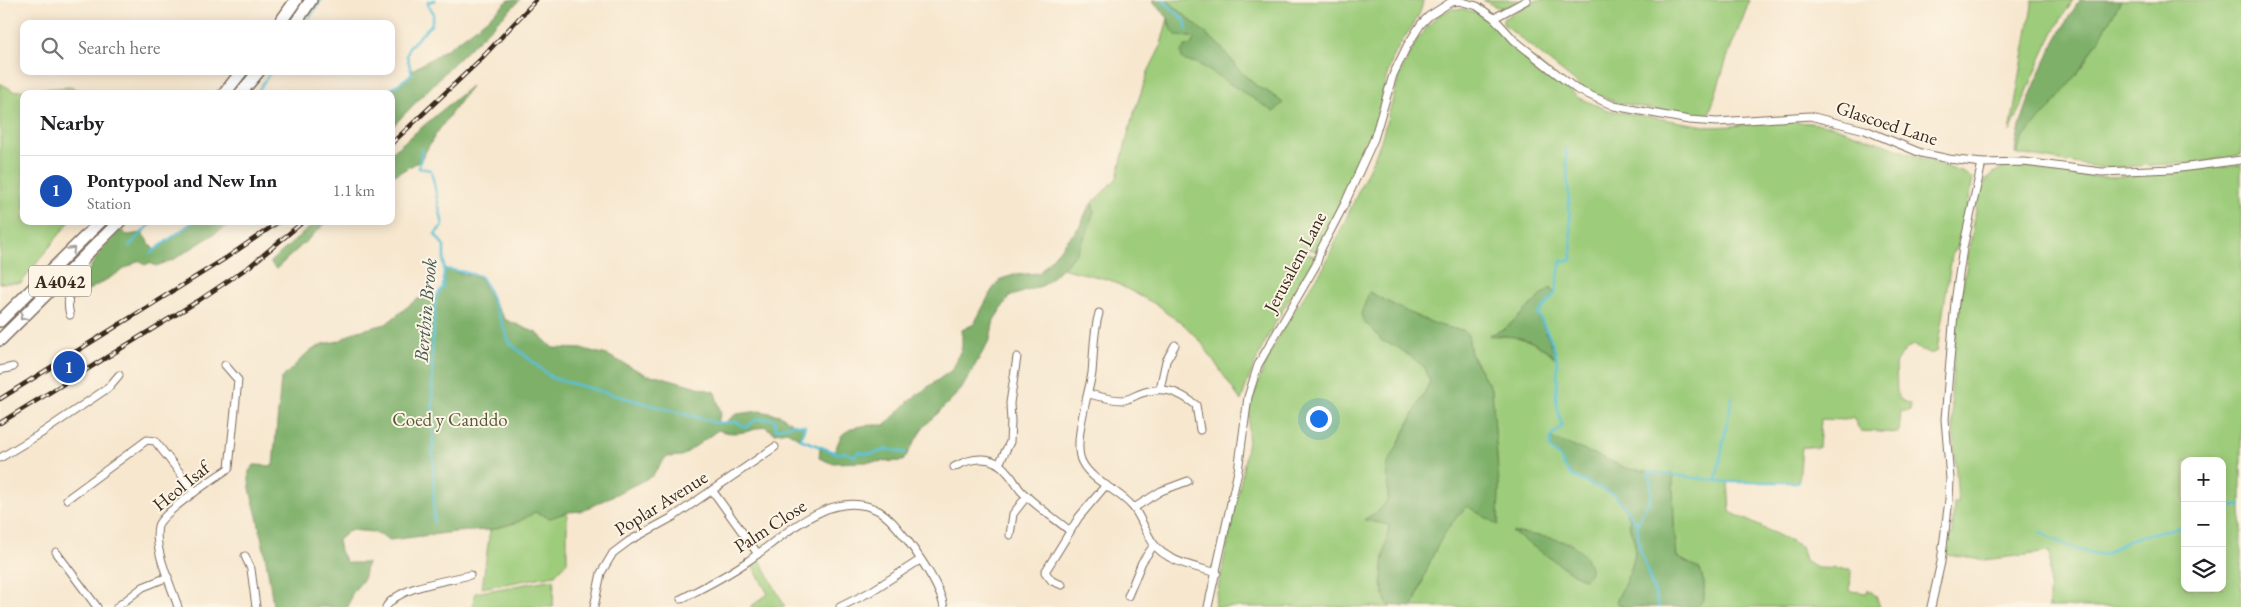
<!DOCTYPE html>
<html lang="en">
<head>
<meta charset="utf-8">
<style>
  body { margin:0; font-family:"EB Garamond",serif; background:#f2f2f2; color:#202124 }
  .controls { position:absolute; right:15px; bottom:15px; display:grid; overflow:hidden; border-radius:10px; box-shadow:0 2px 12px #0003 }
  .controls button { width:45px; height:45px; display:grid; place-items:center; padding:0; border:0; border-bottom:1px solid #e0e0e0; background:#fff; color:#202124; font:25px sans-serif }
  .you { position:absolute; left:1318px; top:418px; width:18px; height:18px; margin:-12px; border:4px solid #fff; border-radius:50%; background:#1a73e8; box-shadow:0 0 0 8px #1a73e833 }
  .badge { display:grid; place-items:center; width:32px; height:32px; border-radius:50%; background:#1f6fb2; color:#fff; font-size:16px; font-weight:700 }
  .pin { position:absolute; translate:-50% -50%; border:2px solid #fff; box-shadow:0 1px 5px #0006 }
  .list { margin:0; padding:0; list-style:none }
  h2 { display:flex; justify-content:space-between; align-items:center; height:65px; margin:0; padding:0 20px; font-size:21px }
  h2 small { font-size:16px; font-weight:400; color:#757577 }
  .list li { display:grid; grid-template-columns:32px 1fr auto; gap:15px; align-items:center; box-sizing:border-box; height:70px; padding:0 20px; border-top:1px solid #e0e0e0 }
  .list b { display:block; font-size:19px; white-space:nowrap }
  .list p { margin:0; font-size:16px; white-space:nowrap; color:#757577 }
  .list em { font-size:16px; font-style:normal; color:#757577 }
  .icon { flex:none; width:28px; height:28px; fill:none; stroke:currentColor; stroke-width:2; stroke-linecap:round; stroke-linejoin:round }
  .map { position:relative; flex:none; width:2241px; height:607px; overflow:hidden }
  .search { position:absolute; background:#fff; box-shadow:0 2px 12px #0003; left:20px; top:20px; width:375px; height:55px; display:flex; align-items:center; gap:12px; box-sizing:border-box; padding:0 18px; border-radius:10px; color:#757577; font-size:19px }
  .panel { position:absolute; background:#fff; box-shadow:0 2px 12px #0003; left:20px; top:90px; width:375px; height:135px; border-radius:10px }
  .map>svg:first-child { display:block }
</style>
</head>
<body>
<div class="map">
<svg width="2241" height="607" viewBox="0 0 2241 607">
  <rect width="100%" height="100%" fill="#fcf5e5"/>
  <filter id="ink" filterUnits="userSpaceOnUse"><feTurbulence type="fractalNoise" baseFrequency=".02" numOctaves="2"/><feDisplacementMap in="SourceGraphic" scale="10" xChannelSelector="R" yChannelSelector="G"/><feConvolveMatrix kernelMatrix="1 2 1 2 8 2 1 2 1" color-interpolation-filters="sRGB"/></filter>
  <filter id="wash" filterUnits="userSpaceOnUse"><feTurbulence type="fractalNoise" baseFrequency=".0096" numOctaves="4" result="noise"/><feDisplacementMap in="SourceGraphic" scale="20" xChannelSelector="R" yChannelSelector="G"/><feGaussianBlur stdDeviation="1.12" result="paint"/><feColorMatrix in="noise" values="0 0 0 0 0 0 0 0 0 0 0 0 0 0 0 0 0 1.4 0 .05"/><feComposite in="paint" operator="in"/></filter>
  <g filter="url(#wash)">
    <rect width="100%" height="100%" fill="#f7e7cf"/>
    <g fill="#9dcc7a" stroke="#6c7b4c" fill-rule="evenodd">
      <path d="M 1167,0 L 1423,1 C 1420,21 1407,31 1398,48 C 1383,75 1382,107 1372,136 C 1358,176 1336,213 1316,251 L 1309,249 L 1305,252 L 1316,257 C 1307,273 1296,287 1287,303 C 1268,334 1252,366 1241,401 L 1201,342 L 1181,322 L 1166,313 L 1161,307 L 1110,280 L 1061,268 L 1067,265 L 1094,211 L 1092,203 L 1117,178 L 1132,119 L 1148,72 L 1160,48 L 1168,18 C 1169,34 1177,36 1191,37 L 1194,40 L 1182,59 L 1186,61 L 1197,63 L 1283,103 L 1267,91 L 1259,88 L 1241,72 L 1219,45 Z"/>
      <path d="M 1483,0 L 1519,0 C 1501,10 1501,10 1483,0 Z"/>
      <path d="M 1535,0 L 1750,0 L 1727,58 L 1708,118 L 1618,103 L 1585,90 L 1503,24 L 1503,19 Z"/>
      <path d="M 2033,0 L 2073,0 C 2045,40 2030,88 2010,132 Z"/>
      <path d="M 2121,0 L 2241,0 L 2241,155 L 2203,162 L 2104,168 L 2018,154 L 2018,148 L 2024,137 L 2084,65 Z"/>
      <path d="M 1451,9 L 1464,9 L 1481,14 L 1514,45 L 1537,62 L 1579,98 L 1608,110 L 1711,127 L 1732,126 L 1778,120 L 1830,125 L 1964,173 L 1973,179 L 1960,242 L 1952,255 L 1937,351 C 1928,357 1922,350 1913,345 L 1907,348 L 1896,362 L 1897,394 L 1901,400 L 1911,404 L 1910,411 L 1901,411 L 1899,433 L 1860,431 L 1853,417 L 1845,420 L 1821,419 L 1819,448 L 1802,447 L 1799,482 L 1728,482 L 1730,512 L 1801,546 L 1805,560 L 1817,568 L 1851,569 L 1850,591 L 1867,593 L 1868,589 L 1876,596 L 1880,607 L 1697,607 L 1704,599 L 1704,583 L 1700,569 L 1677,557 L 1674,525 L 1673,474 L 1628,469 L 1594,454 L 1550,449 L 1559,456 L 1564,466 L 1572,476 L 1615,495 L 1630,518 C 1628,532 1634,534 1635,545 C 1636,565 1624,584 1616,602 L 1624,607 L 1413,607 C 1428,567 1436,536 1467,506 L 1498,524 L 1499,485 L 1492,390 L 1471,354 L 1468,335 L 1463,330 C 1433,328 1396,306 1369,292 L 1364,323 L 1371,327 L 1382,341 L 1396,346 L 1425,367 L 1430,382 L 1387,466 L 1389,499 L 1380,510 L 1365,519 L 1389,525 C 1387,542 1374,598 1391,607 L 1214,607 L 1242,475 L 1248,440 L 1249,410 L 1264,366 L 1285,325 L 1324,267 L 1380,144 L 1400,74 L 1418,38 L 1437,16 ZM 1550,289 L 1555,294 L 1538,314 L 1556,358 C 1532,339 1521,336 1490,335 L 1506,328 ZM 1513,532 L 1571,543 L 1585,578 L 1575,575 Z"/>
      <path d="M 0,83 L 14,91 L 70,87 L 90,94 L 24,94 L 24,221 L 70,221 L 21,283 L 0,283 Z"/>
      <path d="M 2241,164 L 2241,607 L 2047,607 L 2049,604 L 2050,552 L 1984,560 L 1946,555 L 1947,536 L 1952,534 L 1954,502 L 1958,503 L 1951,395 L 1957,320 L 1979,193 C 1984,182 1992,170 2005,168 C 2036,162 2066,176 2096,177 C 2144,177 2193,170 2241,164 ZM 2185,461 L 2222,461 L 2222,588 L 2185,588 Z"/>
      <path d="M 535,512 L 550,518 L 567,512 L 567,562 L 555,575 L 482,588 L 490,530 L 518,522 Z"/>
      <path d="M 759,558 L 785,607 L 750,607 L 768,594 L 751,563 Z"/>
      <path d="M 554,579 L 553,607 L 472,607 L 475,593 Z"/>
    </g>
    <g fill="#7eb06a" stroke="#5c6d44">
      <path d="M 509,0 L 520,0 L 454,63 L 391,128 L 391,94 L 385,94 L 412,74 L 412,70 C 448,50 479,27 509,0 Z"/>
      <path d="M 1152,0 L 1167,0 L 1219,45 L 1241,72 L 1259,88 L 1267,91 L 1283,103 L 1274,112 L 1197,63 L 1186,61 L 1182,59 L 1181,52 L 1185,46 L 1190,46 L 1194,40 L 1191,37 L 1177,36 L 1171,30 L 1168,18 Z"/>
      <path d="M 2080,0 L 2121,0 C 2097,45 2077,78 2043,116 C 2034,126 2018,139 2018,154 L 2015,153 C 2019,109 2055,36 2080,0 Z"/>
      <path d="M 471,86 L 436,134 L 420,161 L 391,177 L 391,153 Z"/>
      <path d="M 1092,203 L 1094,211 L 1087,233 L 1076,254 L 1044,285 L 1009,297 L 994,320 L 990,339 L 961,390 L 923,428 L 903,461 L 831,463 L 819,458 L 820,447 L 834,452 C 837,447 839,438 843,434 C 855,424 870,425 885,425 L 910,400 L 953,369 L 962,347 L 962,330 L 974,324 L 992,290 L 1001,279 L 1014,275 L 1039,273 L 1080,226 L 1088,208 Z"/>
      <path d="M 194,221 L 235,221 L 173,260 L 156,266 L 150,263 L 144,265 L 140,260 L 82,294 L 75,301 C 89,267 95,255 121,230 L 127,235 L 142,233 L 154,250 Z"/>
      <path d="M 317,221 L 328,221 L 276,269 L 270,262 Z"/>
      <path d="M 444,269 L 480,278 L 491,300 L 506,320 L 537,333 L 553,348 L 583,349 L 607,355 L 647,375 L 659,376 L 715,392 L 721,414 L 717,423 L 725,423 L 736,414 L 760,411 L 780,415 L 793,424 L 805,426 L 800,439 L 787,431 L 775,433 L 764,426 C 748,432 734,436 718,430 L 682,456 L 666,457 L 652,476 L 582,511 L 568,512 L 550,518 L 535,512 L 518,522 L 490,530 L 454,532 L 390,540 L 373,532 L 350,530 L 338,540 L 340,551 L 347,563 L 367,563 L 363,580 L 352,593 L 348,607 L 273,607 C 270,577 263,545 257,516 C 253,500 248,487 249,471 L 254,465 L 273,466 L 281,379 L 307,353 L 323,344 L 339,341 L 354,332 L 386,324 L 417,299 L 436,297 L 443,287 Z"/>
      <path d="M 1550,288 L 1555,294 L 1538,314 L 1557,359 C 1535,339 1518,335 1489,336 L 1506,328 Z"/>
      <path d="M 1369,292 C 1396,306 1433,328 1463,330 L 1468,335 L 1471,355 L 1492,390 L 1499,485 L 1498,525 L 1467,506 C 1436,537 1428,567 1413,607 L 1388,605 C 1376,583 1386,549 1389,525 L 1364,520 L 1380,510 L 1388,499 L 1387,466 L 1430,382 L 1425,367 L 1396,346 L 1382,341 L 1371,327 L 1364,323 L 1361,314 Z"/>
      <path d="M 1550,438 L 1594,454 L 1628,469 L 1673,474 L 1674,525 L 1677,557 L 1700,569 L 1704,584 L 1704,599 L 1697,607 L 1624,607 L 1616,602 C 1624,584 1636,566 1635,545 C 1634,534 1628,533 1630,518 L 1615,495 L 1572,476 L 1564,466 L 1559,456 L 1550,449 Z"/>
      <path d="M 1512,532 C 1535,536 1574,537 1586,558 C 1592,567 1592,571 1585,579 L 1575,575 Z"/>
    </g>
    <g fill="none" stroke-linecap="round" stroke-linejoin="round">
      <g stroke="#59c0d6" stroke-width="2.5">
        <path d="M 1163,0 L 1185,21 L 1187,30"/>
        <path d="M 305,24 L 321,0"/>
        <path d="M 256,94 L 271,71"/>
        <path d="M 385,94 L 412,74 L 407,56 L 409,47 L 431,25 L 434,13 L 428,6 L 428,2 L 435,0"/>
        <path d="M 1566,148 L 1572,260 L 1561,261 L 1555,294 L 1538,314 C 1545,328 1554,342 1556,357 C 1559,370 1557,383 1556,396 C 1556,405 1560,417 1562,426 L 1550,438 L 1550,449 L 1559,456 L 1564,466 L 1572,476 L 1615,495 L 1637,524 L 1639,545 L 1659,607"/>
        <path d="M 422,149 L 419,168 L 431,170 L 443,225 L 435,234 L 444,246 L 444,269 L 443,287 L 436,297 L 432,357 L 434,522"/>
        <path d="M 129,246 L 153,221"/>
        <path d="M 151,253 L 194,221"/>
        <path d="M 444,269 L 464,272 L 480,276 L 487,287 L 510,343 L 552,378 L 717,423 L 737,422 L 746,428 L 757,419 L 774,419 L 776,429 L 793,424 L 805,426 L 800,439 L 839,454 L 843,452 L 855,456 L 859,452 L 872,454 L 888,449 L 906,453"/>
        <path d="M 1716,481 L 1732,397"/>
        <path d="M 2222,513 L 2231,507 L 2241,505"/>
        <path d="M 1637,524 L 1652,495 L 1649,472 L 1728,482 L 1799,482"/>
        <path d="M 2040,532 C 2067,547 2076,551 2106,555 C 2133,533 2153,534 2185,526"/>
      </g>
    </g>
  </g>
  <g filter="url(#ink)">
    <g fill="none" stroke-linecap="round" stroke-linejoin="round">
      <g stroke="#7d6c5c" stroke-width="9">
        <g id="minor">
          <path d="M 1494,18 L 1527,0"/>
          <path d="M 1099,313 C 1093,333 1094,352 1092,373 C 1089,393 1072,444 1082,462 C 1092,482 1118,489 1133,507 C 1141,517 1145,531 1153,543 C 1166,562 1196,567 1217,573"/>
          <path d="M 70,315 C 64,294 75,278 85,261"/>
          <path d="M 0,370 L 13,367"/>
          <path d="M 1160,389 L 1166,361 L 1175,345"/>
          <path d="M 1089,394 C 1100,397 1112,400 1124,400 C 1130,399 1136,395 1142,393 C 1163,385 1179,392 1196,405 L 1200,430"/>
          <path d="M 0,458 L 40,434 L 108,388 L 119,375"/>
          <path d="M 999,464 L 1010,442 L 1011,422 L 1010,403 L 1017,357"/>
          <path d="M 954,467 C 972,457 993,454 1007,472 C 1013,478 1016,485 1021,491 C 1036,506 1054,518 1070,531"/>
          <path d="M 712,490 L 758,554"/>
          <path d="M 67,499 L 147,440 L 155,441 L 195,492"/>
          <path d="M 1134,508 L 1161,491 L 1188,481"/>
          <path d="M 1010,535 L 1013,514 L 1027,496"/>
          <path d="M 56,552 L 97,607"/>
          <path d="M 245,556 L 251,569 L 256,607"/>
          <path d="M 1062,585 L 1052,581 L 1045,572 L 1079,517 L 1106,485"/>
          <path d="M 1128,596 L 1142,562 L 1154,545"/>
          <path d="M 681,599 C 704,587 727,576 748,561 C 783,537 832,486 879,511 C 891,518 899,530 908,541 C 921,559 940,586 944,607"/>
          <path d="M 117,607 L 143,587 L 168,577"/>
          <path d="M 178,607 C 171,585 153,548 158,526 C 161,513 215,478 229,468 L 238,380 L 225,365"/>
          <path d="M 386,607 C 399,586 447,581 470,575"/>
          <path d="M 594,607 L 601,573 L 613,553 L 629,541 L 673,517 L 775,447"/>
          <path d="M 840,607 L 870,592 L 920,560"/>
          <path d="M 1208,607 L 1238,471 L 1248,397 L 1258,365 L 1316,265 L 1321,249 L 1345,203 L 1374,139 L 1393,75 L 1407,46 L 1421,24 L 1429,16 L 1451,2 L 1459,1 L 1477,6 L 1494,18 L 1514,40 L 1576,89 L 1614,106 L 1689,120 L 1717,122 L 1810,116 L 1865,130 L 1921,153 L 1949,159 L 1982,163 L 2024,162 L 2102,172 L 2173,169 L 2241,160"/>
          <path d="M 1931,607 L 1941,562 L 1949,500 L 1950,479 L 1945,419 L 1955,302 L 1963,248 L 1982,163"/>
        </g>
      </g>
      <g stroke="#7d6c5c" stroke-width="14">
        <g id="trunk">
          <path d="M 279,24 L 296,0"/>
          <path d="M 295,24 L 311,0"/>
          <path d="M 224,94 L 242,71"/>
          <path d="M 240,94 L 259,71"/>
          <path d="M 0,321 L 101,221"/>
          <path d="M 0,340 L 120,221"/>
        </g>
      </g>
      <use href="#minor" stroke="#fff" stroke-width="7"/>
      <use href="#trunk" stroke="#fff" stroke-width="11"/>
      <g stroke="#3b2a1e" stroke-width="4.5">
        <g id="rail">
          <path d="M 391,144 L 479,61 L 536,0"/>
          <path d="M 0,399 L 226,258 L 280,221"/>
          <path d="M 0,423 L 198,301 L 250,266 L 304,221"/>
        </g>
      </g>
      <use href="#rail" stroke="#fcf5e5" stroke-width="2.5" stroke-dasharray="8" stroke-linecap="butt"/>
    </g>
    <defs><path id="oneway-chevron" d="M-2-3.5L2.5 0L-2 3.5" fill="none" stroke-width="1.6" stroke-linecap="round" stroke-linejoin="round" transform="scale(1.25)"/></defs>
    <g stroke="#a79f9a">
      <use href="#oneway-chevron" transform="translate(72 250) rotate(-45)"/>
      <use href="#oneway-chevron" transform="translate(23 317) rotate(136)"/>
    </g>
  </g>
  <g text-anchor="middle" dominant-baseline="central" stroke-width="4" stroke-linejoin="round" paint-order="stroke">
    <rect fill="#fcf5e5" stroke="#75675a" stroke-width="1" x="29" y="265.5" width="62" height="31" rx="4"/>
    <g font-size="18" font-weight="bold" fill="#3b2a1e">
      <text x="60" y="281">A4042</text>
    </g>
    <g font-size="19" fill="#3b2a1e" stroke="#fcf5e5">
      <text transform="translate(1887 123) rotate(18)">Glascoed Lane</text>
      <text transform="translate(1295 262) rotate(-62)">Jerusalem Lane</text>
      <text transform="translate(181 486) rotate(-39)">Heol Isaf</text>
      <text transform="translate(661 503) rotate(-32)">Poplar Avenue</text>
      <text transform="translate(770 526) rotate(-33)">Palm Close</text>
    </g>
    <g font-size="19" fill="#585b3a" stroke="#fcf5e5">
      <text x="450" y="419">Coed y Canddo</text>
    </g>
    <g font-size="20" font-style="italic" fill="#445755" stroke="#fcf5e5">
      <text transform="translate(425 310) rotate(-85)">Berthin Brook</text>
    </g>
  </g>
</svg>
<div class="controls">
<button>+</button>
<button>−</button>
<button><svg class="icon" aria-label="layers" viewBox="0 0 24 24"><path d="M12 4l9 5-9 5-9-5zM3 14l9 5 9-5"/></svg></button>
</div>
<div class="you"></div>
<div class="pin badge" style="left:69px;top:367px;background:#1a4fb4">1</div>
<div class="search"><svg class="icon" aria-label="search" viewBox="0 0 24 24"><circle cx="10" cy="10" r="6"/><path d="M15 15l6 6"/></svg>Search here</div>
<section class="panel">
<h2>Nearby<small></small></h2>
<ul class="list">
<li><span class="badge" style="background:#1a4fb4">1</span><div><b>Pontypool and New Inn</b><p>Station</p></div><em>1.1 km</em></li>
</ul>
</section>
</div>
</body>
</html>
